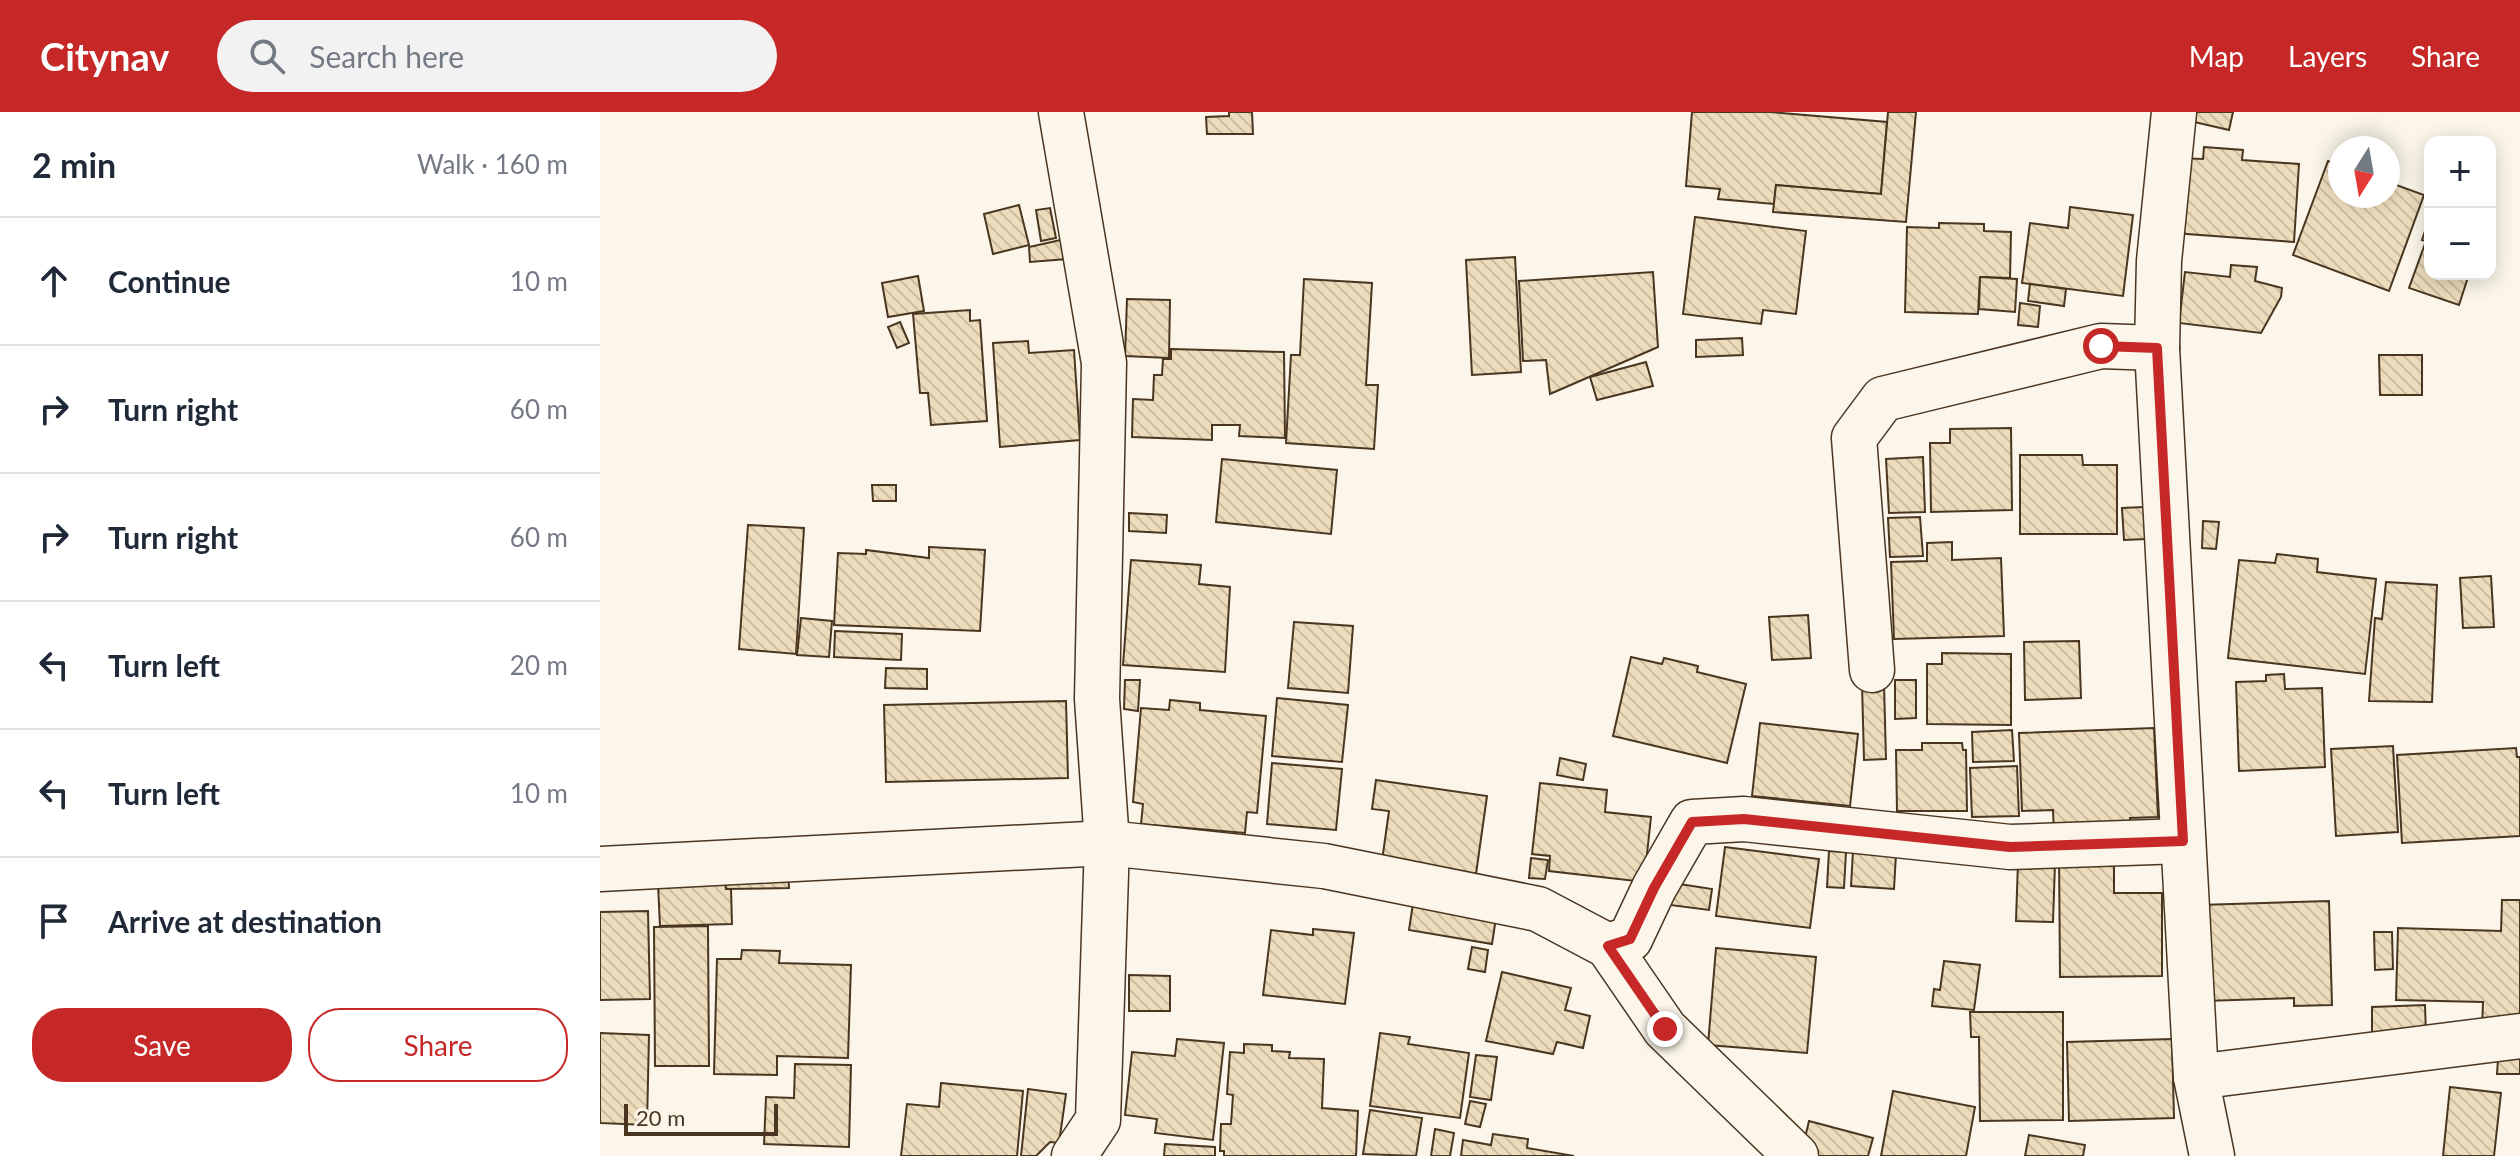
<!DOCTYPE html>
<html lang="en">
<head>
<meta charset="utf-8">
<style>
  body { margin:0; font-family:Lato,sans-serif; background:#f2f2f3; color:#1f2937 }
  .controls { position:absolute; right:24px; top:24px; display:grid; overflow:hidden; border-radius:16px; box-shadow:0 4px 20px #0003 }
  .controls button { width:72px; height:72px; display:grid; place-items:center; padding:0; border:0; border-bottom:2px solid #e0e1e3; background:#fff; color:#1f2937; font:40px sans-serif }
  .compass { position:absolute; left:1728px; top:24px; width:72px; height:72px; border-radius:50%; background:#fff; box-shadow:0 4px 20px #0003; rotate:191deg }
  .scale { position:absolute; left:24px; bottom:20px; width:154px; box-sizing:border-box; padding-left:8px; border:4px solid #4a3520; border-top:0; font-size:22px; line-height:28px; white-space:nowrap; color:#4a3520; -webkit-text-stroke:6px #fbf6e9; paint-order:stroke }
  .stop { position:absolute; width:24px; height:24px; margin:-18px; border:6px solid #c62828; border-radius:50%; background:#fff }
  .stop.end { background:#c62828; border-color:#fff; box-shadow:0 2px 8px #0008 }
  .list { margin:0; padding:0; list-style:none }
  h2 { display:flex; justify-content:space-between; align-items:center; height:104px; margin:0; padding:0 32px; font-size:34px }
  h2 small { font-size:26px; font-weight:400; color:#747a83 }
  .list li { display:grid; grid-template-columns:52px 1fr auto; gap:24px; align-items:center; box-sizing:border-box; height:128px; padding:0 32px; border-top:2px solid #e0e1e3 }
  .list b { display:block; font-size:30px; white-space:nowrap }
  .list em { font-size:26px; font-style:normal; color:#747a83 }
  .actions { display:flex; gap:16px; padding:24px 32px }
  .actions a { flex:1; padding:18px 0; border:2px solid #c62828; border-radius:32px; text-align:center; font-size:28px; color:#c62828 }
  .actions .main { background:#c62828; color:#fff }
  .icon { flex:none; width:44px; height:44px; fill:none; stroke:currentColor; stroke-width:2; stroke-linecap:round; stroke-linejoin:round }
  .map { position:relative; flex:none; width:1920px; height:1044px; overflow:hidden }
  header { display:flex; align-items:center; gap:48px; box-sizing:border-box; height:112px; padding:0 40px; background:#c62828; color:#fff }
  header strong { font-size:38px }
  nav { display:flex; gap:44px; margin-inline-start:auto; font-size:28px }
  .search { width:560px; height:72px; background:#f2f2f3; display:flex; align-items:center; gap:20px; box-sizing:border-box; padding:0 28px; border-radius:44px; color:#747a83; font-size:30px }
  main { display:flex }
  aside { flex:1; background:#fff }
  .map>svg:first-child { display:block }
</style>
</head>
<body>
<header>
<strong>Citynav</strong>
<div class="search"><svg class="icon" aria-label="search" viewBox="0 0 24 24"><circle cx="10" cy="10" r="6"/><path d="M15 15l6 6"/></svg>Search here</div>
<nav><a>Map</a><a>Layers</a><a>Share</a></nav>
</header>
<main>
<aside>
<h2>2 min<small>Walk · 160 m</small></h2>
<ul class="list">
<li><svg class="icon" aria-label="ahead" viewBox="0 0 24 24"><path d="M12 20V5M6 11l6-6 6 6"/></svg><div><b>Continue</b></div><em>10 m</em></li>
<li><svg class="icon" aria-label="right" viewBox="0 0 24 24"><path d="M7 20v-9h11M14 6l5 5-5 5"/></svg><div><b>Turn right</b></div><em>60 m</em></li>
<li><svg class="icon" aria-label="right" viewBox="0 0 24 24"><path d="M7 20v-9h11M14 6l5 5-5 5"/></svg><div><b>Turn right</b></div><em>60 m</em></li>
<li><svg class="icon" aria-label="left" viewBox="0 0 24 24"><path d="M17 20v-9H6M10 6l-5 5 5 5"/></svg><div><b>Turn left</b></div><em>20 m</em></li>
<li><svg class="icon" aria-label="left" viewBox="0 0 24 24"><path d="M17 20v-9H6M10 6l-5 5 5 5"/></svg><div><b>Turn left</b></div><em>10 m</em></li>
<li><svg class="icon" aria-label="arrive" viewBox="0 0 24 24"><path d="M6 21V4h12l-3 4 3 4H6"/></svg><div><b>Arrive at destination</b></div></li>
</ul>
<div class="actions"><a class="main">Save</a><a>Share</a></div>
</aside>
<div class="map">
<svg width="1920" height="1044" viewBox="0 0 1920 1044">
  <defs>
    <pattern id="building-back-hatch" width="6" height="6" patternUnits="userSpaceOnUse" patternTransform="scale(2)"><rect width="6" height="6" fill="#ecdcbc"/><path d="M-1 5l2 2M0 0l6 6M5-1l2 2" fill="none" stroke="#ccbda1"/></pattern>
  </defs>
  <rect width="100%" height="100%" fill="#fbf6e9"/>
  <g fill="url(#building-back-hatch)" stroke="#4a3520" stroke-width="2">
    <path d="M 629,0 L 652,0 L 653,22 L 607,22 L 606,5 L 629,4 Z"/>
    <path d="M 1092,0 L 1170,0 L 1287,10 L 1281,82 L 1176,73 L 1174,92 L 1118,87 L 1120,77 L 1086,74 Z"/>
    <path d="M 1288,0 L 1316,0 L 1306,110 L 1173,100 L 1176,73 L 1281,82 Z"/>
    <path d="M 1592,0 L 1633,0 L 1629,18 L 1590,9 Z"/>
    <path d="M 1604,35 L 1643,38 L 1642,48 L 1699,52 L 1694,130 L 1574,121 L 1578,46 L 1603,47 Z"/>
    <path d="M 1728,49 L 1740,54 L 1740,84 L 1788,84 L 1788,56 L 1793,58 L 1788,70 L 1824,83 L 1789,179 L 1693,143 Z"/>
    <path d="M 419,93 L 429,133 L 393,142 L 384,102 Z"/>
    <path d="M 1470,95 L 1533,103 L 1523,184 L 1422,171 L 1430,111 L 1468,116 Z"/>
    <path d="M 450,96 L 456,126 L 441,129 L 436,98 Z"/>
    <path d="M 1830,104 L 1830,162 L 1869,162 L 1859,193 L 1809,176 L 1826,129 L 1822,128 Z"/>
    <path d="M 1095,105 L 1206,119 L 1196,202 L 1163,198 L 1161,212 L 1083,202 Z"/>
    <path d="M 1339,111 L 1384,112 L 1384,119 L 1411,120 L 1410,166 L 1380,165 L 1378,202 L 1305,200 L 1307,115 L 1339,116 Z"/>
    <path d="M 465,127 L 467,147 L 430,150 L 429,135 Z"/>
    <path d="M 915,145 L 921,260 L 872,263 L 866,148 Z"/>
    <path d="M 1631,153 L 1657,155 L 1655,169 L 1682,176 L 1681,185 L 1661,221 L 1579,211 L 1585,160 L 1630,165 Z"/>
    <path d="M 1053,160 L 1058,235 L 950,282 L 946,248 L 923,249 L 919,169 Z"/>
    <path d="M 318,164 L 324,199 L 288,205 L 282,171 Z"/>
    <path d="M 1380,165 L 1417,167 L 1415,200 L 1379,197 Z"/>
    <path d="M 704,167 L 772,171 L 766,273 L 778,273 L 774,337 L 686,331 L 691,243 L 700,243 Z"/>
    <path d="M 1430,172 L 1466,177 L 1464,194 L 1428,189 Z"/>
    <path d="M 527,187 L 570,188 L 569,246 L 525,244 Z"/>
    <path d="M 1420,191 L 1440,194 L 1438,215 L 1418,213 Z"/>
    <path d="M 370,198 L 370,209 L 380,208 L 387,309 L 331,313 L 328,281 L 320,281 L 313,202 Z"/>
    <path d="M 300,210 L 309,231 L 297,236 L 288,215 Z"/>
    <path d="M 1142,226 L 1143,243 L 1096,245 L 1096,228 Z"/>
    <path d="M 428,229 L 429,241 L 474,238 L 480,328 L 400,335 L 393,231 Z"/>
    <path d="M 571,237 L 684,240 L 685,326 L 639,324 L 640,313 L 612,313 L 612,328 L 532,325 L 533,287 L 553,288 L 554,263 L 562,263 L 563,247 L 571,247 Z"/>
    <path d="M 1779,243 L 1822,243 L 1822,283 L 1780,283 Z"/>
    <path d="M 1046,250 L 1053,274 L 997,288 L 990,265 Z"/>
    <path d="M 1411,316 L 1412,398 L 1331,400 L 1330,331 L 1350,331 L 1350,317 Z"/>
    <path d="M 1420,343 L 1482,343 L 1483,353 L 1517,353 L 1517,422 L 1420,422 Z"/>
    <path d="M 1323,345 L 1325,400 L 1289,401 L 1286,347 Z"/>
    <path d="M 622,347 L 737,358 L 731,422 L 616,410 Z"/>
    <path d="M 272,373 L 296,373 L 296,389 L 273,389 Z"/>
    <path d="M 1544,395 L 1546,427 L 1524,428 L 1522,396 Z"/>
    <path d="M 529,401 L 567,403 L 566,421 L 529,419 Z"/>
    <path d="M 1320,405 L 1323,444 L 1290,445 L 1288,406 Z"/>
    <path d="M 1603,409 L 1619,410 L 1616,437 L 1602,436 Z"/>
    <path d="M 148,413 L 204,416 L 196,542 L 139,537 Z"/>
    <path d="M 1352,430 L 1352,448 L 1401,446 L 1404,524 L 1294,527 L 1291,450 L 1327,449 L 1327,431 Z"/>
    <path d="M 329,435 L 385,438 L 380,519 L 234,513 L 238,441 L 266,442 L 266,438 L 329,446 Z"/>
    <path d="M 1677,442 L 1718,447 L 1717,460 L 1776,467 L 1765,562 L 1628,546 L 1639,448 L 1675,451 Z"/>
    <path d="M 531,448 L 601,453 L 599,472 L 630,475 L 625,560 L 523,553 Z"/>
    <path d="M 1891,464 L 1894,515 L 1863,516 L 1860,466 Z"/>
    <path d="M 1786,470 L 1837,473 L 1832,590 L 1769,589 L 1775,506 L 1782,507 Z"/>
    <path d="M 1208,503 L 1211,546 L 1172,548 L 1169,505 Z"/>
    <path d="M 201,506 L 232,509 L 229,545 L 197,543 Z"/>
    <path d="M 694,510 L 753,514 L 748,581 L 688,576 Z"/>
    <path d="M 235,519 L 302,522 L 301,548 L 234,545 Z"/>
    <path d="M 1479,529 L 1481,586 L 1425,588 L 1424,530 Z"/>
    <path d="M 1342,541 L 1411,542 L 1411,613 L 1327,612 L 1327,552 L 1342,552 Z"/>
    <path d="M 1031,545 L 1062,552 L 1064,546 L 1098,554 L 1097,560 L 1146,572 L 1127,651 L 1013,624 Z"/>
    <path d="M 286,556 L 327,557 L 327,577 L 285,576 Z"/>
    <path d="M 1684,562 L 1685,577 L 1722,576 L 1725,655 L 1639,659 L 1636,570 L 1666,569 L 1666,563 Z"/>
    <path d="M 525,568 L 540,568 L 538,599 L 524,597 Z"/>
    <path d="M 1295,568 L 1316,568 L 1316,606 L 1295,607 Z"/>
    <path d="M 1262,572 L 1284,572 L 1286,647 L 1264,648 Z"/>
    <path d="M 677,586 L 748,593 L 742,650 L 672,644 Z"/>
    <path d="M 570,588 L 600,591 L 600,598 L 666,604 L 657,701 L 647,700 L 645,721 L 541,712 L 543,692 L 533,690 L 541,596 L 569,598 Z"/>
    <path d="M 466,589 L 468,666 L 286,670 L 284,593 Z"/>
    <path d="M 1160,611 L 1258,622 L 1250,694 L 1152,684 Z"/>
    <path d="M 1554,616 L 1558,705 L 1530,706 L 1531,718 L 1454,722 L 1453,698 L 1422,699 L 1419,621 Z"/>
    <path d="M 1412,618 L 1414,649 L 1373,650 L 1372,620 Z"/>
    <path d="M 1322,631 L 1362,631 L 1363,638 L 1366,638 L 1367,699 L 1297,699 L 1296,638 L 1322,638 Z"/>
    <path d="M 1793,634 L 1798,720 L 1736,724 L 1731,637 Z"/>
    <path d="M 1916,636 L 1917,645 L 1920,645 L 1920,724 L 1802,731 L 1797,643 Z"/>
    <path d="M 960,646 L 986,652 L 983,668 L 957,663 Z"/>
    <path d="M 672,651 L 742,657 L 736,718 L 667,712 Z"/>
    <path d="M 1417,654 L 1419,704 L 1372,705 L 1370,656 Z"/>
    <path d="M 776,668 L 887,684 L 876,762 L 782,749 L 789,699 L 772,697 Z"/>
    <path d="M 940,671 L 1007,678 L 1005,700 L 1051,705 L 1044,770 L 949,759 L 950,744 L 932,742 Z"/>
    <path d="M 1125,735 L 1219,747 L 1210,816 L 1116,804 Z"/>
    <path d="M 1459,738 L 1514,739 L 1514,781 L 1562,781 L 1562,864 L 1460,865 Z"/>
    <path d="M 1229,739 L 1246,740 L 1244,776 L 1227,775 Z"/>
    <path d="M 1253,739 L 1296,742 L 1294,777 L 1251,774 Z"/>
    <path d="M 931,746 L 948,748 L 945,767 L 929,766 Z"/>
    <path d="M 1418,750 L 1455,751 L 1453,810 L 1416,809 Z"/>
    <path d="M 188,755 L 189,776 L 126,777 L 125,770 Z"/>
    <path d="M 125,770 L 126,777 L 131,777 L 132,812 L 60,814 L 58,772 Z"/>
    <path d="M 1073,771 L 1112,777 L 1109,798 L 1070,793 Z"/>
    <path d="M 814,785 L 897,799 L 892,832 L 809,818 Z"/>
    <path d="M 1902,788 L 1920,788 L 1920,906 L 1882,917 L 1883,890 L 1796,888 L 1798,816 L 1901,819 Z"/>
    <path d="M 1729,789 L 1732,893 L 1694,894 L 1694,886 L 1605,889 L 1600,793 Z"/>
    <path d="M 48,799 L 50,887 L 0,888 L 0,800 Z"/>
    <path d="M 108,814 L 109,954 L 55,954 L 54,815 Z"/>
    <path d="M 713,817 L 754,821 L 745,892 L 663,883 L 671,818 L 713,823 Z"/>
    <path d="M 1774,820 L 1792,820 L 1793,857 L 1775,858 Z"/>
    <path d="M 872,835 L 888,838 L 885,860 L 868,857 Z"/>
    <path d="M 1116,836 L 1216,845 L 1207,941 L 1108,933 Z"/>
    <path d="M 142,838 L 180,839 L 179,851 L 251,853 L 248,946 L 177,944 L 177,963 L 114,962 L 117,847 L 141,847 Z"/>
    <path d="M 1344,849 L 1380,853 L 1374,898 L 1332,894 L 1334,877 L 1340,878 Z"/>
    <path d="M 902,860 L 971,876 L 965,898 L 990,904 L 983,936 L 957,930 L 953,942 L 886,929 Z"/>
    <path d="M 529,863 L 570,864 L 570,899 L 529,899 Z"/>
    <path d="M 1825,893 L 1826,923 L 1772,924 L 1772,895 Z"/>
    <path d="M 1370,900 L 1463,900 L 1463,1008 L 1380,1009 L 1379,925 L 1371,925 Z"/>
    <path d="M 0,921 L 49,923 L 47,1013 L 0,1011 Z"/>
    <path d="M 780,921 L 810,925 L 808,932 L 869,941 L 860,1006 L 770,994 Z"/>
    <path d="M 577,927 L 624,931 L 613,1028 L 555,1021 L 557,1007 L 525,1003 L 532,940 L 575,944 Z"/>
    <path d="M 1572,927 L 1574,1006 L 1469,1009 L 1467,930 Z"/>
    <path d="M 644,932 L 672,933 L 672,939 L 690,940 L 689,946 L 724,947 L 722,996 L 758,999 L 756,1044 L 624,1044 L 624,1039 L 620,1039 L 621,1012 L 631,1012 L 633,983 L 627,982 L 630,940 L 644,941 Z"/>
    <path d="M 876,943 L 897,945 L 891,988 L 870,985 Z"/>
    <path d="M 1898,947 L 1920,947 L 1920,962 L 1897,962 Z"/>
    <path d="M 195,952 L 251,953 L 249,1035 L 164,1032 L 166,985 L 194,986 Z"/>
    <path d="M 341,971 L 423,979 L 417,1044 L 301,1044 L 307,992 L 339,995 Z"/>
    <path d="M 1850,975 L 1901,981 L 1894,1044 L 1843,1044 Z"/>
    <path d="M 428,977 L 466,982 L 459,1031 L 450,1030 L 436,1044 L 421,1044 Z"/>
    <path d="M 1293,979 L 1375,995 L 1366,1044 L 1281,1044 Z"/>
    <path d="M 870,989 L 886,992 L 880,1015 L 865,1012 Z"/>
    <path d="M 770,998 L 822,1006 L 816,1044 L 763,1042 Z"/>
    <path d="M 1209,1009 L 1273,1026 L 1268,1044 L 1219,1044 L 1204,1030 Z"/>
    <path d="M 835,1017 L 854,1021 L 850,1044 L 831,1044 Z"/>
    <path d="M 893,1022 L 928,1027 L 927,1036 L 974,1044 L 861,1044 L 863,1028 L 891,1033 Z"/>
    <path d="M 1429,1023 L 1485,1033 L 1483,1044 L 1425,1044 Z"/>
    <path d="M 565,1032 L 615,1035 L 615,1044 L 564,1044 Z"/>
  </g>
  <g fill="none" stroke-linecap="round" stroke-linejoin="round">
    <g stroke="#4a3520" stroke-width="47">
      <g id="minor">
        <path d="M 461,0 L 504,251 L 497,587 L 507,731 L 498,1008 L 474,1044"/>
        <path d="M 1574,0 L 1559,149 L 1557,236 L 1596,965 L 1612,1044"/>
        <path d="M 1272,558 L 1254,326 L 1283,287 L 1501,234 L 1557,236"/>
        <path d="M 0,757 L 507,731 L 724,754 L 938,797 L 1008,834 L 1065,917 L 1196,1044"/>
        <path d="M 1008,834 L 1030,827 L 1054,776 L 1092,710 L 1144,707 L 1410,735 L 1583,729"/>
        <path d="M 1596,965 L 1920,924"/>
      </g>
    </g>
    <use href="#minor" stroke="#fbf6e9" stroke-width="44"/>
  </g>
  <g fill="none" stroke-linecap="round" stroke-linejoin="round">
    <path stroke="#c62828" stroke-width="10" d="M 1065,917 L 1008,834 L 1030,827 L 1054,776 L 1092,710 L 1144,707 L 1410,735 L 1583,729 L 1557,236 L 1501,234"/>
  </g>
</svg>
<div class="controls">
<button>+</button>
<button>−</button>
</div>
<svg class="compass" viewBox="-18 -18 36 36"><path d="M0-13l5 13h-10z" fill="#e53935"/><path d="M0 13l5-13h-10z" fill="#747a83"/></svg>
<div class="scale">20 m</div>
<div class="stop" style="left:1501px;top:234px"></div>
<div class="stop end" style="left:1065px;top:917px"></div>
</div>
</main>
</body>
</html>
